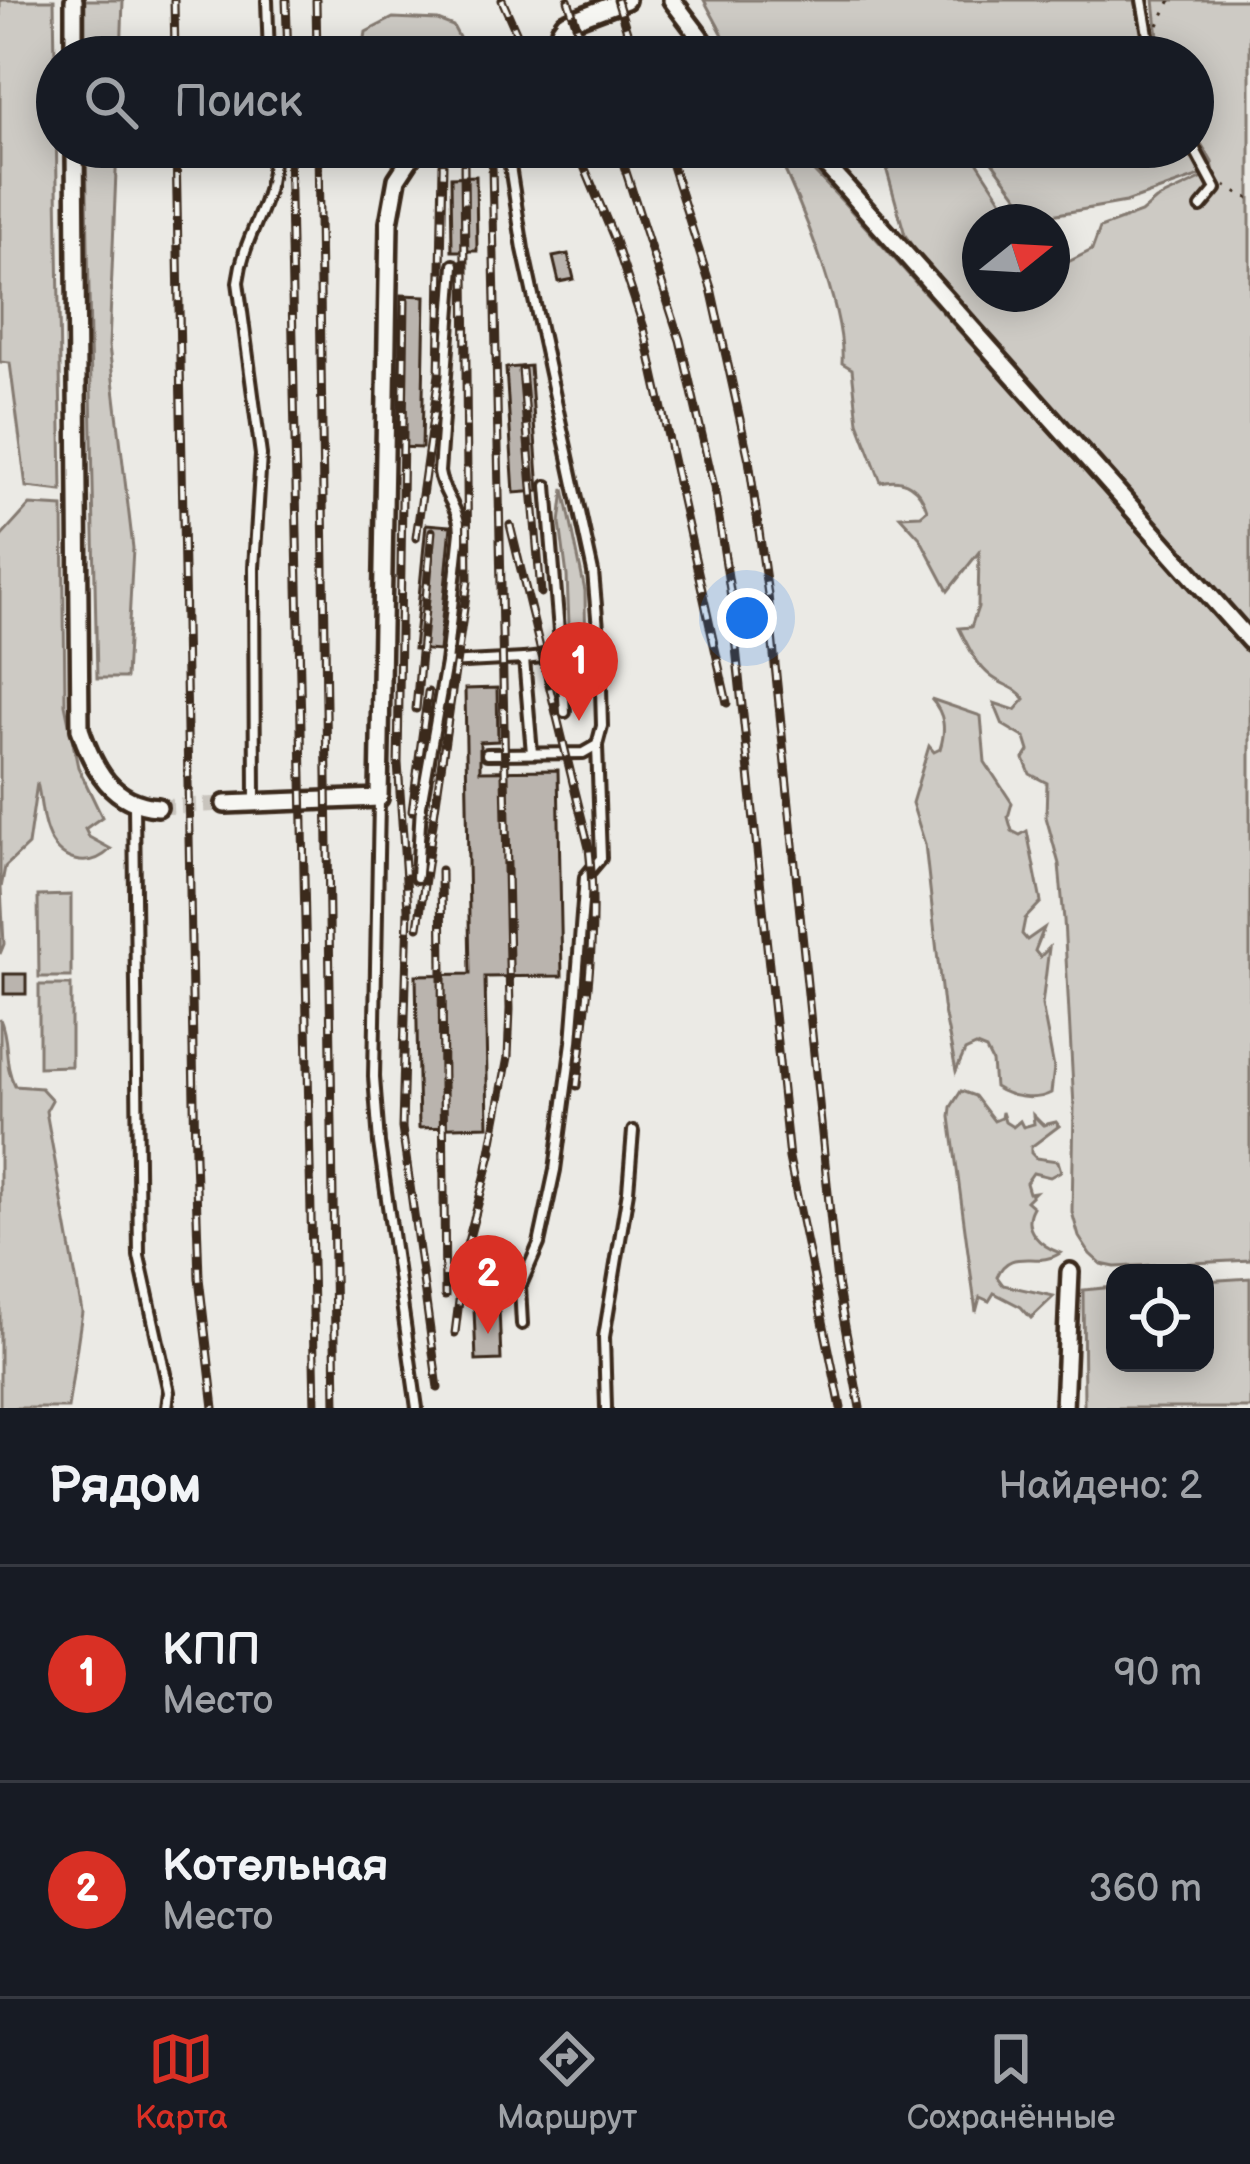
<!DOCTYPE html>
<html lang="ru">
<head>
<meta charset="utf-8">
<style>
  body { margin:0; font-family:"Balsamiq Sans",sans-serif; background:#242831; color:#f1f3f6 }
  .controls { position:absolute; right:36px; bottom:36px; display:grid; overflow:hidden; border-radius:24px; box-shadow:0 6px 30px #0003 }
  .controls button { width:108px; height:108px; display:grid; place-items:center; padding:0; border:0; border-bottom:3px solid #363941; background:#171b24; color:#f1f3f6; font:60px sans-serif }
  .compass { position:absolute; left:962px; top:204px; width:108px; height:108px; border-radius:50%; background:#171b24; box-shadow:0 6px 30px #0003; rotate:72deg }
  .you { position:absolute; left:747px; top:618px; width:42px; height:42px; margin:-30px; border:9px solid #fff; border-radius:50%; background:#1a73e8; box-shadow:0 0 0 18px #1a73e833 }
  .badge { display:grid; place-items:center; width:78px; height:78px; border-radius:50%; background:#d93025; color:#fff; font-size:39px; font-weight:700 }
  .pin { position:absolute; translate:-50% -99px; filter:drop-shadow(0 3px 6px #0008) }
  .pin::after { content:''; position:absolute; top:63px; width:42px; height:36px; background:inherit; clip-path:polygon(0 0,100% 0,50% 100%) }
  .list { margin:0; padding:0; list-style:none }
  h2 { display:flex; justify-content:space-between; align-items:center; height:156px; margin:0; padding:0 48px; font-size:51px }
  h2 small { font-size:39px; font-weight:400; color:#9ea1a6 }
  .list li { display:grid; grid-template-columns:78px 1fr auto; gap:36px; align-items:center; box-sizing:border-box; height:216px; padding:0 48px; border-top:3px solid #363941 }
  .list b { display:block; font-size:45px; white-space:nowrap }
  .list p { margin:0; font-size:39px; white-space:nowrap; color:#9ea1a6 }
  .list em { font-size:39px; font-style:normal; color:#9ea1a6 }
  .icon { flex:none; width:66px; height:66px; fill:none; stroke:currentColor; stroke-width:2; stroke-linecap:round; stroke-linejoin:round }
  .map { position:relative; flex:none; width:1250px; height:1408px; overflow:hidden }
  .search { position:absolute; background:#171b24; box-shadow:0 6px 30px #0003; left:36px; right:36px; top:36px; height:132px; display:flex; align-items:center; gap:30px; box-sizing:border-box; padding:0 42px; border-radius:66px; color:#9ea1a6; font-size:45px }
  .sheet { height:588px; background:#171b24 }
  nav { display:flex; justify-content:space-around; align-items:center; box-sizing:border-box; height:168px; border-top:3px solid #363941; background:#171b24; font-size:33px; color:#9ea1a6 }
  nav a { display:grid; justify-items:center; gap:6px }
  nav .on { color:#d93025 }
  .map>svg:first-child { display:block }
</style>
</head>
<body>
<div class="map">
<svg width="1250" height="1408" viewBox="0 0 1250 1408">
  <rect width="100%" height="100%" fill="#ebeae5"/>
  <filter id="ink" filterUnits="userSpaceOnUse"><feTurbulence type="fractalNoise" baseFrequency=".00833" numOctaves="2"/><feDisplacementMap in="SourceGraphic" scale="24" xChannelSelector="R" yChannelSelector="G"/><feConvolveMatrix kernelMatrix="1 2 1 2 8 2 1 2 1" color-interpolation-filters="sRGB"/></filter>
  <g filter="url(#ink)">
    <g fill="#cdcac4" stroke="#847a71" stroke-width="3">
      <path d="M 0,0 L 54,0 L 62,491 L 26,487 L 10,363 L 0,362 Z"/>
      <path d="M 85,0 L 123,0 L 121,57 L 85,57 Z"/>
      <path d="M 704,0 L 1135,0 L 1147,57 L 740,57 L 730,48 Z"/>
      <path d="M 1154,0 L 1250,0 L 1250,628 L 918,255 L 905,235 L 887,171 C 906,149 945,137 971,152 L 1016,222 L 980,222 L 980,294 L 1052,294 L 1052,259 L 1068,262 L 1092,250 L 1100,228 L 1141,213 L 1156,200 L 1214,173 L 1212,162 L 1193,130 L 1193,57 L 1160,57 Z"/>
      <path d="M 393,18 L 438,20 L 453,26 L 463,45 L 462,57 L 362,57 L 366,32 Z"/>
      <path d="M 86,147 L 117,147 L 109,346 L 133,548 L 126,678 L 97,678 Z"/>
      <path d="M 774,147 L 790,147 L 845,204 L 1250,655 L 1250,1260 L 1115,1267 L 1101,1264 L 1090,1254 L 1079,1237 L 1072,1212 L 1074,1107 L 1064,920 L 1059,864 L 1046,817 L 1047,783 L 1030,774 L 1024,759 L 1029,751 L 1025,738 L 1003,725 L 994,703 L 1015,710 L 1025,699 C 1016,687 1004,686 992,677 C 976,665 968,646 959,628 L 971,627 L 978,607 L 979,552 L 948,591 L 920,538 L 900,516 L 921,515 L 927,510 C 920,487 904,476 881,482 L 858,422 L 852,369 L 842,363 C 846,309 798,197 774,147 Z"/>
      <path d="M 981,147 L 1187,147 L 1203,175 L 1126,202 L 1034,218 Z"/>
      <path d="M 564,489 L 585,591 L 586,672 L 571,672 L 567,576 L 560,523 Z"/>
      <path d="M 30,505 L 63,507 L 65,704 L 78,767 L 102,817 L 85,829 L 89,837 L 111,849 C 88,871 58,862 47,832 C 41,817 41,797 37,783 L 28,845 L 5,867 L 1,888 L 4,944 L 0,954 L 0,538 Z"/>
      <path d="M 931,699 L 981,716 L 985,762 L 1012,803 L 1008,817 L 1012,831 L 1020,835 L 1027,831 L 1041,902 L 1025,919 L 1022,934 L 1027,940 L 1044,928 L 1035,951 L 1040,957 L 1049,948 L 1042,1005 L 1054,1068 L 1051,1093 C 1034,1102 1010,1097 994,1087 L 992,1062 L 986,1050 L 976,1046 L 965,1051 L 956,1071 L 943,1006 L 925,844 L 912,803 L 929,746 L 934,752 L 940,749 C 946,730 945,714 931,699 Z"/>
      <path d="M 71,895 L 71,977 L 39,977 L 38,896 Z"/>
      <path d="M 39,985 L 71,985 L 71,1066 L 39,1067 Z"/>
      <path d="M 0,1019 C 10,1041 3,1064 15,1086 L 41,1088 L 52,1100 L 46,1111 L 82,1312 L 68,1408 L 0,1408 Z"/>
      <path d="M 961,1091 L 975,1096 L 994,1121 L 1001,1118 L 1002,1112 L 1005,1122 L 1013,1127 L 1020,1121 L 1023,1127 L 1034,1124 L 1033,1115 L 1043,1125 L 1056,1122 L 1059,1126 L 1031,1147 L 1031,1153 L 1036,1158 L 1058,1161 L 1061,1171 L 1050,1177 L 1033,1173 L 1026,1183 L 1029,1193 L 1035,1192 L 1026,1201 L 1033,1207 C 1020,1229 1041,1246 1060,1253 C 1038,1269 1010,1245 997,1277 L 1003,1285 L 1054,1296 L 1031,1318 L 1021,1307 L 994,1293 L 989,1301 L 980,1297 L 976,1312 L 950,1117 L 951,1107 Z"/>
      <path d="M 1250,1278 L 1250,1408 L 1084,1408 L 1083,1290 L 1115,1287 L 1115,1363 L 1205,1363 L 1205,1281 Z"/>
    </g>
    <g fill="#bab4ae" stroke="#3b2a1e" stroke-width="3">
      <path d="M 476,176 L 477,251 L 452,251 L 451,177 Z"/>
      <path d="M 568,254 L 574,279 L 559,282 L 553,257 Z"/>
      <path d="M 401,295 L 425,296 L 422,448 L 398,447 Z"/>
      <path d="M 530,366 L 539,491 L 514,493 L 506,368 Z"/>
      <path d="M 426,524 L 451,526 L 439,651 L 414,649 Z"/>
      <path d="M 497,688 L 498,741 L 480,742 L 480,771 L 558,770 L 562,976 L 485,977 L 488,1126 L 419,1128 L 416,975 L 470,974 L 465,689 Z"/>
      <rect x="4" y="974" width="22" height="20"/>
      <path d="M 499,1307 L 501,1360 L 476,1361 L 474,1308 Z"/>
    </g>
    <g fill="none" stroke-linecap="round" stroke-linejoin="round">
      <path stroke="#c8c4bd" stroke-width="15" stroke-dasharray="15 8" stroke-linecap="butt" d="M 158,807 L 225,804"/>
      <g stroke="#3b2a1e" stroke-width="16">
        <g id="lane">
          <path d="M 267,0 L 269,57"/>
          <path d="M 1142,0 L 1152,57"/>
          <path d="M 1193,146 L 1216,189 L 1201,207"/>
          <path d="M 561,655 L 565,712"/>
          <path d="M 524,659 L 561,655 L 547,486"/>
          <path d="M 446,663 L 524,659 L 532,753"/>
          <path d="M 487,754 L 583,753 L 597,745 L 602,726 L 600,651 L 593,572 L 523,249 L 507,147"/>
          <path d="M 255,800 L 254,568 L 261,455 L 238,282 C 245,227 275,207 273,147"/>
          <path d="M 379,800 L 374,1077 L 379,1143 L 417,1408"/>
          <path d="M 134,805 L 139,1256 L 169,1392 L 167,1408"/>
          <path d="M 417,877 L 421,805 L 446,663 L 460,532 C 460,508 442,494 439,472 L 454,265"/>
          <path d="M 522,1324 L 520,1287 L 539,1244 L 555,1170 L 572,1042 L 585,877 L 601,858 L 597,746"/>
          <path d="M 606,1408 L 604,1337 L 628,1191 L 633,1131"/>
        </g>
      </g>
      <g stroke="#3b2a1e" stroke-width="24">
        <g id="street">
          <path d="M 74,0 L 74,57"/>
          <path d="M 672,0 L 715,57"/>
          <path d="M 562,57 L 560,30 L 565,23 L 626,0"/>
          <path d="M 75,147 L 80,729 C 94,770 112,804 158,807"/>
          <path d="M 810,147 L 1250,641"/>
          <path d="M 225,804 L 379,798 L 389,223 L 397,179 L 418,147"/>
          <path d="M 1064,1408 L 1070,1272"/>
        </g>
      </g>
      <g stroke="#3b2a1e" stroke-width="3" stroke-dasharray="3 9" stroke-linecap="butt">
        <path d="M 1158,25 L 1171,0"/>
        <path d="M 1225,186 L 1250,199"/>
      </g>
      <use href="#lane" stroke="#f6f6f2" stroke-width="8"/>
      <use href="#street" stroke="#f6f6f2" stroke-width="15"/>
      <g stroke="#3b2a1e" stroke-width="9">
        <g id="rail">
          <path d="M 174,0 L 175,57"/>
          <path d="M 286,0 L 288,57"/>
          <path d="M 316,0 L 317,57"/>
          <path d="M 502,0 L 527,57"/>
          <path d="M 568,0 L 587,57"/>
          <path d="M 617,0 L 635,57"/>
          <path d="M 176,147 L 195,1155 L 199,1278 L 214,1408"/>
          <path d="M 289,147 L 315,1408"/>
          <path d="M 318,147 L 336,1408"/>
          <path d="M 576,147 L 614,238 L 644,328 L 727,703"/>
          <path d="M 618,147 L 680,340 L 714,487 L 730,590 L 789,1158 L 841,1408"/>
          <path d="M 666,147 L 711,288 L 749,460 L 768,595 L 837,1283 L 860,1408"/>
          <path d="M 405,300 L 398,763 L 408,909 L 402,1128 L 438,1388"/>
          <path d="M 522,370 L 541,593"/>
          <path d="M 510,525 L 589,848 C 598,928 586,1006 577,1086"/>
          <path d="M 416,538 L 439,375 L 443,164"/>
          <path d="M 416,709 L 432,531"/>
          <path d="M 412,811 L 428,692"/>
          <path d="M 441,870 L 445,1296"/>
          <path d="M 418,927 L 468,581 L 464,165"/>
          <path d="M 487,1168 L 508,1057 L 510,1009 L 492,165"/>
          <path d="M 455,1333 L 465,1253 L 492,1151"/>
        </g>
      </g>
      <use href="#rail" stroke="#f6f6f2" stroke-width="4.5" stroke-dasharray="14" stroke-linecap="butt"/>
    </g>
  </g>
</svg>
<div class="controls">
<button><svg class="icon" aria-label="locate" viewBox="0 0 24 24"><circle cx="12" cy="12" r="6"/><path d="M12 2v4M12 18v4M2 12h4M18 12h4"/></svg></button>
</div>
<svg class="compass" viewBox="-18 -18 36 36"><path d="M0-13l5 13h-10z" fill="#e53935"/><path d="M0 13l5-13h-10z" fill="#9ea1a6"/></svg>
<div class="you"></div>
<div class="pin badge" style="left:579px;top:721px">1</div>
<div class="pin badge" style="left:488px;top:1334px">2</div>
<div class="search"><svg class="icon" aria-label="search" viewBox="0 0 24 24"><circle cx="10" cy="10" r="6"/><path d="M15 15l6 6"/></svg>Поиск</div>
</div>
<section class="sheet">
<h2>Рядом<small>Найдено: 2</small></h2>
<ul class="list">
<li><span class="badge">1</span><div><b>КПП</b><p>Место</p></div><em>90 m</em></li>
<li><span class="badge">2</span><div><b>Котельная</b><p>Место</p></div><em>360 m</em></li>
</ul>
</section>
<nav>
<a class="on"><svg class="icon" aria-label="map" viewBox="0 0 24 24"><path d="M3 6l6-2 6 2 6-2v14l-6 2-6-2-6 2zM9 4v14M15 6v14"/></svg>Карта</a>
<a><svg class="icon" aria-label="directions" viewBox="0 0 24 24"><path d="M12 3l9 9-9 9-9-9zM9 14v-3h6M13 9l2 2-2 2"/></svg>Маршрут</a>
<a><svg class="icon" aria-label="saved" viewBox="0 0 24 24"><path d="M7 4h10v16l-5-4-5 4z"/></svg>Сохранённые</a>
</nav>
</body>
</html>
